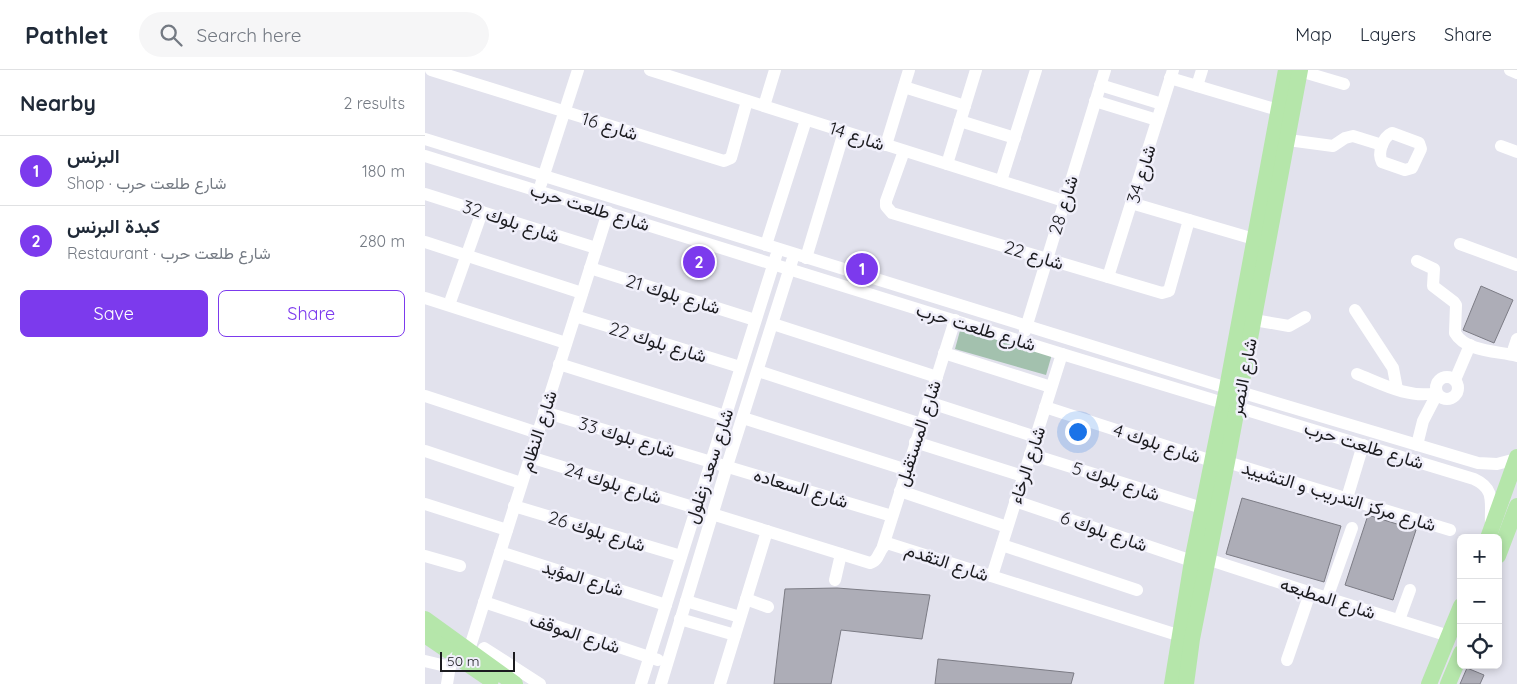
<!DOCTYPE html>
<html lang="en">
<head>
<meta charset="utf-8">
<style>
  body { margin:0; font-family:Quicksand,Vazirmatn,sans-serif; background:#f6f6f7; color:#1f2937 }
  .controls { position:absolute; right:15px; bottom:15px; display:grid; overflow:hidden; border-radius:8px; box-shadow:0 2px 8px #0003 }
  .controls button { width:45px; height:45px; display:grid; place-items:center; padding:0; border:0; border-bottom:1px solid #e0e1e3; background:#fff; color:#1f2937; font:25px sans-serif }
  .scale { position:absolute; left:15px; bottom:12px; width:75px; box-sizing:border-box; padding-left:5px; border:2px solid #1b1b1f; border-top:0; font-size:14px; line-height:18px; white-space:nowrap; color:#1b1b1f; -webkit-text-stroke:4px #f0effa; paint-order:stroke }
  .you { position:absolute; left:652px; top:361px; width:18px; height:18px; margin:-12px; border:4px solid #fff; border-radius:50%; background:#1a73e8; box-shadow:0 0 0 8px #1a73e833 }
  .badge { display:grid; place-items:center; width:32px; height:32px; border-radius:50%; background:#7c3aed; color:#fff; font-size:16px; font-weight:700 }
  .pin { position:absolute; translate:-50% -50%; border:2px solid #fff; box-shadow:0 1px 5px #0006 }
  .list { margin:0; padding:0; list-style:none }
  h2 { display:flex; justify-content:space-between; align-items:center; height:65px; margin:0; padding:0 20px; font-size:21px }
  h2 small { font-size:16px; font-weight:400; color:#747a83 }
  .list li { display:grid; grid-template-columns:32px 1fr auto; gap:15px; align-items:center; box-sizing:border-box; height:70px; padding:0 20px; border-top:1px solid #e0e1e3 }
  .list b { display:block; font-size:19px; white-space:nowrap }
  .list p { margin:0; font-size:16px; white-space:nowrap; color:#747a83 }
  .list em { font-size:16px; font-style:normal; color:#747a83 }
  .actions { display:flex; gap:10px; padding:15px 20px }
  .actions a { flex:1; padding:11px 0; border:1px solid #7c3aed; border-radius:8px; text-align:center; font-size:18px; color:#7c3aed }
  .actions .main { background:#7c3aed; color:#fff }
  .icon { flex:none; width:28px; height:28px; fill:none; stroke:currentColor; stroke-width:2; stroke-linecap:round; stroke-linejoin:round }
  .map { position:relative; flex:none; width:1092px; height:614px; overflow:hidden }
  header { display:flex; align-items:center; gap:30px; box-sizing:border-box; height:70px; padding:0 25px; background:#fff; border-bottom:1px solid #e0e1e3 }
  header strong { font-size:24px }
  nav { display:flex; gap:28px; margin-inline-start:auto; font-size:18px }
  .search { width:350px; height:45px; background:#f6f6f7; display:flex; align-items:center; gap:12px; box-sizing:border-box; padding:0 18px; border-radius:28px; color:#747a83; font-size:19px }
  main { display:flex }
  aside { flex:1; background:#fff }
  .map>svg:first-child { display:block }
</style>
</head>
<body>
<header>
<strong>Pathlet</strong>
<div class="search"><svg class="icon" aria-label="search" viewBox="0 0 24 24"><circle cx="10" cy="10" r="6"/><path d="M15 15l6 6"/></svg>Search here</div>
<nav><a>Map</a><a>Layers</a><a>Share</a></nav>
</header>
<main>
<aside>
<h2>Nearby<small>2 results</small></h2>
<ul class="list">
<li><span class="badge">1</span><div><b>البرنس</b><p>Shop · شارع طلعت حرب</p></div><em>180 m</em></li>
<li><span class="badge">2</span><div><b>كبدة البرنس</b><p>Restaurant · شارع طلعت حرب</p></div><em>280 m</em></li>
</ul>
<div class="actions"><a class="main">Save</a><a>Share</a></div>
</aside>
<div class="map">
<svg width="1092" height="614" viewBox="0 0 1092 614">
  <rect width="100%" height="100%" fill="#e2e2ed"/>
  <path fill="#a3c1ae" d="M 536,257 L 627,284 L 621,305 L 530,279 Z"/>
  <g fill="#adadb7" stroke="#7c7c85">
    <path d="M 1056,216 L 1088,230 L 1069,273 L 1038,260 Z"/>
    <path d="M 817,428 L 916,456 L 899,512 L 801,484 Z"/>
    <path d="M 943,445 L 991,460 L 968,530 L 920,515 Z"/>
    <path d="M 412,518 L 505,525 L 497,569 L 416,560 L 406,614 L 349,614 L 360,519 Z"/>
    <path d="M 513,589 L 649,603 L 646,614 L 510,614 Z"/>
    <path d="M 1042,598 L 1059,605 L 1055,614 L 1035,614 Z"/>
  </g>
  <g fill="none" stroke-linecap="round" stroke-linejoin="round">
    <g stroke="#fff" stroke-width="12">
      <path d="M 6,0 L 299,91 L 306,88 L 322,31"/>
      <path d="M 225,0 L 639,131"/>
      <path d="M 1085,0 L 1092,3"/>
      <path d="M 875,1 L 919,14"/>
      <path d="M 745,8 L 853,40"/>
      <path d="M 675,15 L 737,34"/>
      <path d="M 772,16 L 777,0"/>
      <path d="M 479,17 L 540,36"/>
      <path d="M 670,31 L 732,50"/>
      <path d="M 339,36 L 350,0"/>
      <path d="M 535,51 L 590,68"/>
      <path d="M 967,63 L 994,73 L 996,79 L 987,98 L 980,100 L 957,92 C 952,83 958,67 967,63 Z"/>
      <path d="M 0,69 L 815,322 L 1053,393 L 1072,394 L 1091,389"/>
      <path d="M 863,70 L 908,76 L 920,68 L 928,66 L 957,75"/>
      <path d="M 461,75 L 484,0"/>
      <path d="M 1076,76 L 1092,82"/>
      <path d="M 479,81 L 461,131 L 461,136 L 467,143 L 737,223 L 744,221 L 764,150"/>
      <path d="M 0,86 L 637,284 L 1049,409 C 1071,419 1065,433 1066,453"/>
      <path d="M 522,94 L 551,0"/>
      <path d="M 576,111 L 611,0"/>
      <path d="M 116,114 L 153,0"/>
      <path d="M 0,124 L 171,178"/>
      <path d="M 706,133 L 829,169"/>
      <path d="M 0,172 L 157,223"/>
      <path d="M 1035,174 L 1092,195"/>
      <path d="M 341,175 L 381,50"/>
      <path d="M 381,188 L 419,62"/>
      <path d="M 992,191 L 1009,199 L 1008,216 L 1029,232 L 1031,235 L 1030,263 C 1041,282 1073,281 1092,286"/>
      <path d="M 165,198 L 330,250"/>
      <path d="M 683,207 L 748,0"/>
      <path d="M 0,228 L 141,273"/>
      <path d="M 24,235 L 57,142"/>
      <path d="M 930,240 L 968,298 L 972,319"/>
      <path d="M 150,246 L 315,297"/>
      <path d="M 829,250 L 864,256 L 880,247"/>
      <path d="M 348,254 L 512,307"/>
      <path d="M 600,261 L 680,0"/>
      <path d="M 519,283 L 626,317"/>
      <path d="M 1087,284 L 1092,269"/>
      <path d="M 134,294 L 300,346"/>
      <path d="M 333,301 L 496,354"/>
      <path d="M 932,304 C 957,314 984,329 1011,323"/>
      <circle cx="1022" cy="318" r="11"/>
      <path d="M 1030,310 L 1045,275"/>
      <path d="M 0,326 L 113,363"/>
      <path d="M 503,332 L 611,367"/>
      <path d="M 620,337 L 787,391"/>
      <path d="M 119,342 L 467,446"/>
      <path d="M 318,348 L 482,400"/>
      <path d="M 490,372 L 598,406"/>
      <path d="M 992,375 L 998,351 L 1012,324"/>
      <path d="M 0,381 L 96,413"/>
      <path d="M 605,384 L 777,438"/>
      <path d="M 105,387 L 271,438"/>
      <path d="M 802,392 L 1025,460"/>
      <path d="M 475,421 L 582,457"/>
      <path d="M 922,428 L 938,375"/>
      <path d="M 590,431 L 767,491"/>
      <path d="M 0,434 L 82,460"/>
      <path d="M 89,436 L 256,486"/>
      <path d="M 287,444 L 445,493 C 455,491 453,478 463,473 L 465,474 L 762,568"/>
      <path d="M 577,475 L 712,520"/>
      <path d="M 458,476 L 530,250"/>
      <path d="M 75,482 L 241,535"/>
      <path d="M 0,486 L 35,496"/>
      <path d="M 782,489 L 902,528 L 1024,566"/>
      <path d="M 567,506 L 637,284"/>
      <path d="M 410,510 L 416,484"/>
      <path d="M 902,528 L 927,458"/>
      <path d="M 321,529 L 343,537"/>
      <path d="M 261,531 L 315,547"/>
      <path d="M 59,532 L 233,590"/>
      <path d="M 255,549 L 310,565"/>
      <path d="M 974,550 L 985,520"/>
      <path d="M 59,578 L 115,614"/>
      <path d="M 44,580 L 183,142"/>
      <path d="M 862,590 L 885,523"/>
      <path d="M 0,591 L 25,597"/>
      <path d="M 22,614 L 27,583"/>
      <path d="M 216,614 L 351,186"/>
      <path d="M 236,614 L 302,396 L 367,191"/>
      <path d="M 295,614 L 342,461"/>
    </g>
    <g stroke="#b5e6aa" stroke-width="16">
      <path d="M 1063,468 L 1092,387"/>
      <path d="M 1073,486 L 1092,436"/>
      <path d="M 0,549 L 90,614"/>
      <path d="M 0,565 L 66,610"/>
      <path d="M 747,614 L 767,491 L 802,318 L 861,0"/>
      <path d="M 761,614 L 767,569 L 802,392 L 875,0"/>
      <path d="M 1004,614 L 1036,536"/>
      <path d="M 1023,614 L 1036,583"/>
    </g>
  </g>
  <g text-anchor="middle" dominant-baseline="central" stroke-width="5" stroke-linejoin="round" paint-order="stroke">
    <g font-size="18" fill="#1b1b1f" stroke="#f0effa">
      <text transform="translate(185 56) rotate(17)">شارع 16</text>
      <text transform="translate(432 66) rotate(18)">شارع 14</text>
      <text transform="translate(716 104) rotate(-73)">شارع 34</text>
      <text transform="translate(638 135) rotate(-73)">شارع 28</text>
      <text transform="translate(165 137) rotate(17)">شارع طلعت حرب</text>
      <text transform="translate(86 151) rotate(18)">شارع بلوك 32</text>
      <text transform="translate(609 185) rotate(17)">شارع 22</text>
      <text transform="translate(248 224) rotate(17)">شارع بلوك 21</text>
      <text transform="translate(551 257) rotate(17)">شارع طلعت حرب</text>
      <text transform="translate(233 272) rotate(17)">شارع بلوك 22</text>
      <text transform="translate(818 307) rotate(-79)">شارع النصر</text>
      <text transform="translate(113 361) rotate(-72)">شارع النظام</text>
      <text transform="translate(493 363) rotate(-72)">شارع المستقبل</text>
      <text transform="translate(202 367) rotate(17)">شارع بلوك 33</text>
      <text transform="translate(732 373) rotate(18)">شارع بلوك 4</text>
      <text transform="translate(939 375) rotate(17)">شارع طلعت حرب</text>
      <text transform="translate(602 395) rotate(-72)">شارع الرخاء</text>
      <text transform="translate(284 396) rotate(-72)">شارع سعد زغلول</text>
      <text transform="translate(691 411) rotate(18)">شارع بلوك 5</text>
      <text transform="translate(188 413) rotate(17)">شارع بلوك 24</text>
      <text transform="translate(376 418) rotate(17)">شارع السعاده</text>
      <text transform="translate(914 426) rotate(17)">شارع مركز التدريب و التشييد</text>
      <text transform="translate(172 461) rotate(17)">شارع بلوك 26</text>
      <text transform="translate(679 461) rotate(19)">شارع بلوك 6</text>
      <text transform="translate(522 492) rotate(18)">شارع التقدم</text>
      <text transform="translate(158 508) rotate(17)">شارع المؤيد</text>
      <text transform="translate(903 528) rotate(18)">شارع المطبعه</text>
      <text transform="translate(150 563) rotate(18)">شارع الموقف</text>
    </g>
  </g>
</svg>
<div class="controls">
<button>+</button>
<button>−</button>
<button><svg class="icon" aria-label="locate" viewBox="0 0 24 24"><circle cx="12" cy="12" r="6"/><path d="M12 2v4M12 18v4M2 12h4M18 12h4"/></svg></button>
</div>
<div class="scale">50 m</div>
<div class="you"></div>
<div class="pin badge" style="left:437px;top:199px">1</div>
<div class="pin badge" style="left:274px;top:192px">2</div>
</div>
</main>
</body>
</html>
